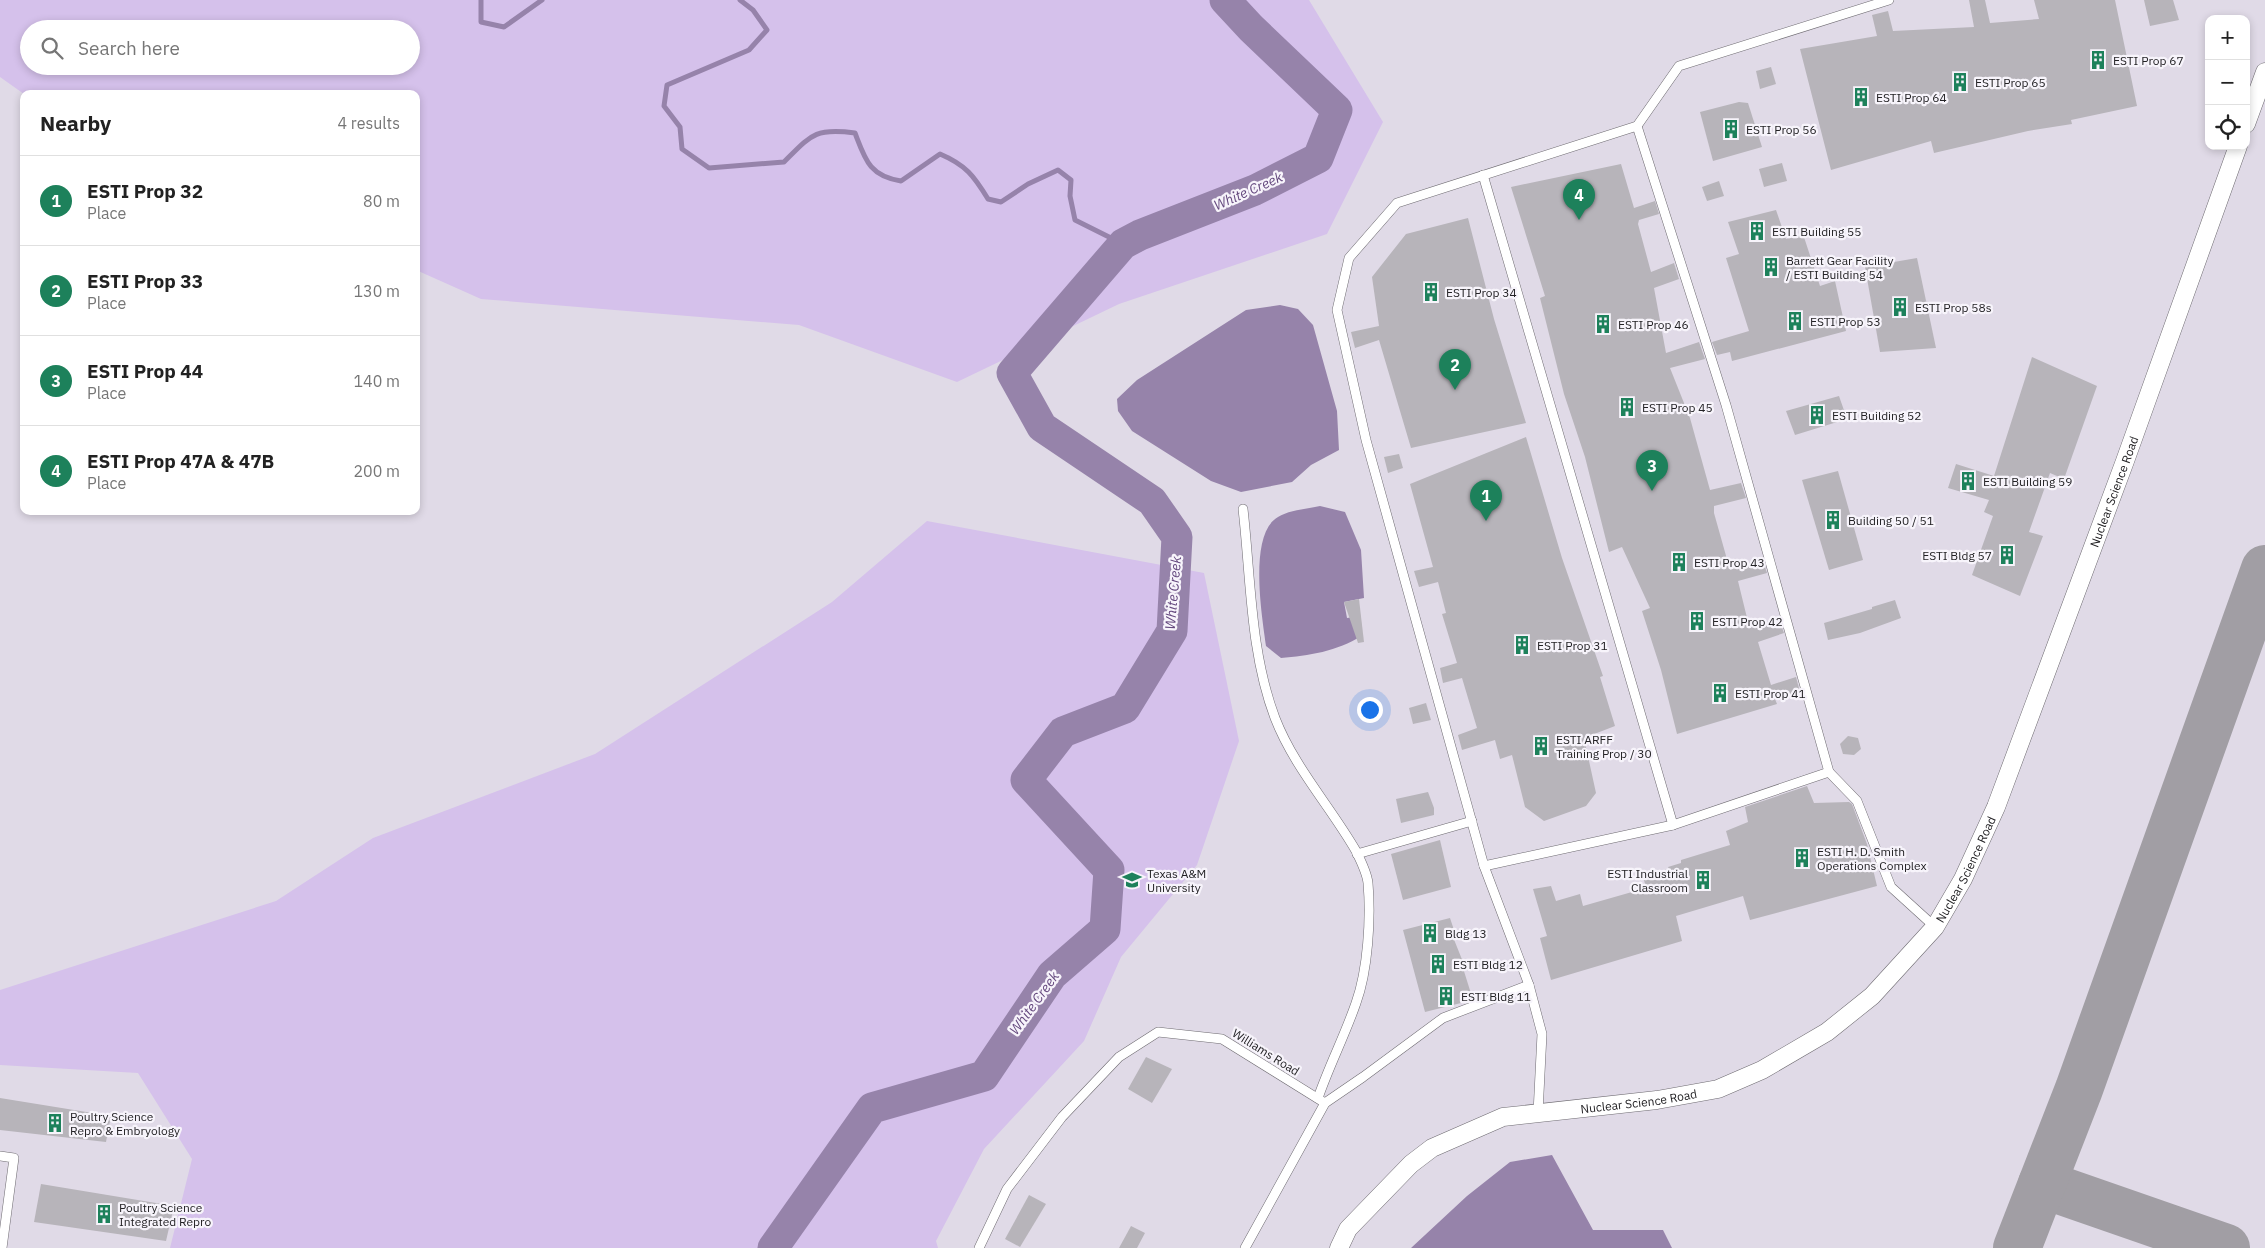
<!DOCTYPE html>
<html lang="en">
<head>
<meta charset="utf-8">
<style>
  body { margin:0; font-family:"IBM Plex Sans",sans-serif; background:#f2f2f2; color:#222 }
  .controls { position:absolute; right:15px; top:15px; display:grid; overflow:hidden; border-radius:10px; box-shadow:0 2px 8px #0003 }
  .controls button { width:45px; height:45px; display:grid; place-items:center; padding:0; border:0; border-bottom:1px solid #e0e0e0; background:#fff; color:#222; font:25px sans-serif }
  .you { position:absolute; left:1369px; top:709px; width:18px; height:18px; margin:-12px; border:4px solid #fff; border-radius:50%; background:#1a73e8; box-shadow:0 0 0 8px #1a73e833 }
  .badge { display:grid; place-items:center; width:32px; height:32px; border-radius:50%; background:#1d815b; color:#fff; font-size:16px; font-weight:700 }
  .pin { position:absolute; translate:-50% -41px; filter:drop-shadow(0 1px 2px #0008) }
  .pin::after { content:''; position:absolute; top:26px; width:18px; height:15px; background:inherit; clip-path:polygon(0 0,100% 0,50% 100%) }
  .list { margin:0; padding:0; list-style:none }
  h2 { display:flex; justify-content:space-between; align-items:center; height:65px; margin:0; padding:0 20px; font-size:21px }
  h2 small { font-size:16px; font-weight:400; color:#767676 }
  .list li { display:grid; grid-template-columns:32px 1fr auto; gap:15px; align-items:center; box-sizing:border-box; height:90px; padding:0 20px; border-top:1px solid #e0e0e0 }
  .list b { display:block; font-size:19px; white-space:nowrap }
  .list p { margin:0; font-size:16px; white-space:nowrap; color:#767676 }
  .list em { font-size:16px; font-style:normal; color:#767676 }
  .icon { flex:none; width:28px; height:28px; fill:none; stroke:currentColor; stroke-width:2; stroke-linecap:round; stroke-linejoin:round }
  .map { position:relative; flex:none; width:2265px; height:1248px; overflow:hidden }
  .search { position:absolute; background:#fff; box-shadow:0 2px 8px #0003; left:20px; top:20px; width:400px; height:55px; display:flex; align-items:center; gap:12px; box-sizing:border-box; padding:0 18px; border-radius:28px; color:#767676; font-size:19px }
  .panel { position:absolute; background:#fff; box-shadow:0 2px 8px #0003; left:20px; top:90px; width:400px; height:425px; border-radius:10px }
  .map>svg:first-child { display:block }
</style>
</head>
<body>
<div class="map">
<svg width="2265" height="1248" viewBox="0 0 2265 1248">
  <rect width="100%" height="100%" fill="#eae6ed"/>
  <path fill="#e0dae7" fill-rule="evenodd" d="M 0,0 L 2265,0 L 2265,1248 L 0,1248 ZM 2209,19 L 2246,19 L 2246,146 L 2209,146 ZM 29,29 L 411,29 L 411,66 L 29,66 ZM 24,94 L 416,94 L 416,511 L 24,511 Z"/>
  <g fill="#d5c1eb" fill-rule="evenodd">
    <path d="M 0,0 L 1309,0 L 1383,122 L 1327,234 L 1119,304 L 957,382 L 799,325 L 481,299 L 416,270 L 416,94 L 24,94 L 0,77 ZM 29,29 L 411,29 L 411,66 L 29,66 Z"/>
    <path d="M 927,521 L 1204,573 L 1239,741 L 1197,865 L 1121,957 L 1084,1041 L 984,1149 L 936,1241 L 938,1248 L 170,1248 L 192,1159 L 138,1073 L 0,1065 L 0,990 L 276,901 L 373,838 L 595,754 L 832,602 Z"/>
  </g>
  <g fill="#9683aa">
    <path d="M 1280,305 L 1298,309 L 1313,325 L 1337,411 L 1339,450 L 1311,465 L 1292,482 L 1241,492 L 1211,481 L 1132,431 L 1118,411 L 1117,399 L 1137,380 L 1246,310 Z"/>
    <path d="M 1320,506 L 1345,512 L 1361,550 L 1364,598 L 1344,602 L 1347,618 L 1361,616 L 1361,636 C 1338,651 1308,656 1281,658 L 1266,646 C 1262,616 1248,534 1278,517 C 1289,510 1307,509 1320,506 Z"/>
    <path d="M 1552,1155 L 1593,1230 L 1663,1230 L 1672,1248 L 1411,1248 L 1467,1196 L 1510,1162 Z"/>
  </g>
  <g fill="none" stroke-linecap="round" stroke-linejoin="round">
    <g stroke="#9683aa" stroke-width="5">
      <path d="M 481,0 L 481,22 L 504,27 L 542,0"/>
      <path d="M 740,0 L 753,10 L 767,30 L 749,50 L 667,85 L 664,106 L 680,127 L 682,149 L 709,168 L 784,162 C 812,134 815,128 855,133 C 865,159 869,176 901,181 L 940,154 C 966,165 974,176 988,199 L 1001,202 L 1028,184 L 1058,170 L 1071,180 L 1070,196 L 1075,220 L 1123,244"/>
    </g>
    <path stroke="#9683aa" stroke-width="31" d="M 773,1248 L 872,1108 L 984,1076 L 1052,975 L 1105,929 L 1109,870 L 1026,780 L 1063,732 L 1125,708 L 1172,631 L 1177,537 L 1152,501 L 1042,427 L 1012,373 L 1123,244 L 1140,235 L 1255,190 L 1318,158 L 1337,110 L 1251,28 L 1225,0"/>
    <g stroke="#a19ea4" stroke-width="48">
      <path d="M 2042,1184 L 2226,1248"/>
      <path d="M 2017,1248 L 2079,1089 L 2265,569"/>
    </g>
  </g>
  <g fill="#b7b4ba">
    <path d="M 1969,0 L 1985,0 L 1990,23 L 2039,19 L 2034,0 L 2115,0 L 2137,106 L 2071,120 L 2072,124 L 2028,131 L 1934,153 L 1931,141 L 1831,170 L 1800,49 L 1877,36 L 1872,15 L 1888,11 L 1893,31 L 1974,27 Z"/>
    <path d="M 2144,0 L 2173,0 L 2179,20 L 2150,26 Z"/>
    <path d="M 1771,67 L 1776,84 L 1760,89 L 1756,71 Z"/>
    <path d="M 1739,102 L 1748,103 L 1762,147 L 1713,161 L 1700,112 Z"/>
    <path d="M 1782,163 L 1787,181 L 1764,187 L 1759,169 Z"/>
    <path d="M 1621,164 L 1634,208 L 1655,201 L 1659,214 L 1639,220 L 1638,224 L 1651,272 L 1674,263 L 1679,279 L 1654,288 L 1666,353 L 1699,342 L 1705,359 L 1670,368 L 1690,418 L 1710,490 L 1741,483 L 1746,498 L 1714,506 L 1714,513 L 1730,570 L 1762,558 L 1767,573 L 1738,581 L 1749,626 L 1779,619 L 1784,633 L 1758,642 L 1771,685 L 1796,677 L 1800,692 L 1775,699 L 1777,704 L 1677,734 L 1661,670 L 1642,611 L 1650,608 L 1622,547 L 1609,552 L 1585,457 L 1564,394 L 1540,298 L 1545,296 L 1511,187 Z"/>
    <path d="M 1719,181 L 1724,196 L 1707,201 L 1702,187 Z"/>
    <path d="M 1776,210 L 1786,239 L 1803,234 L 1820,286 L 1835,281 L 1846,331 L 1732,361 L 1730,352 L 1717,355 L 1712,342 L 1749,331 L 1726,258 L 1739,254 L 1728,222 Z"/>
    <path d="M 1468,218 L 1494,319 L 1526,423 L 1411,448 L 1379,340 L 1355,348 L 1351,332 L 1379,326 L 1372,277 L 1406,234 Z"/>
    <path d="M 1917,258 L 1936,348 L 1880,352 L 1865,267 Z"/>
    <path d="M 2032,357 L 2097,386 L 2064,479 L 2050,473 L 2029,532 L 2043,536 L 2020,596 L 1972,575 L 1993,516 L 1984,512 L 1989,500 L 1948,488 L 1956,464 L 1994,476 Z"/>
    <path d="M 1839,396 L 1847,419 L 1795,435 L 1786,411 Z"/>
    <path d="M 1526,437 L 1562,558 L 1603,676 L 1600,677 L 1615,726 L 1584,738 L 1596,793 L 1586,806 L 1544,821 L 1525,807 L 1512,755 L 1500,759 L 1495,740 L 1462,750 L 1458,735 L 1477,728 L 1462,678 L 1443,683 L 1440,668 L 1457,663 L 1442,614 L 1446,613 L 1438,582 L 1419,587 L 1414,571 L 1433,567 L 1410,484 Z"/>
    <path d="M 1399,454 L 1403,468 L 1388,473 L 1384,457 Z"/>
    <path d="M 1838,471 L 1863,560 L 1829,570 L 1802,480 Z"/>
    <path d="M 1359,599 L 1364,642 L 1358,643 L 1344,602 Z"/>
    <path d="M 1895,600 L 1901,618 L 1860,633 L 1828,640 L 1824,623 L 1872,609 L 1872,607 Z"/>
    <path d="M 1426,703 L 1431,720 L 1413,724 L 1409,708 Z"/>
    <path d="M 1848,736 L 1858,738 L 1861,749 L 1854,755 L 1843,754 L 1840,744 Z"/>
    <path d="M 1807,786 L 1814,803 L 1849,802 L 1852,804 L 1867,844 L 1877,886 L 1750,920 L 1743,896 L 1676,916 L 1682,941 L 1551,980 L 1540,938 L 1547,936 L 1533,889 L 1551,886 L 1556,901 L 1580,894 L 1583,906 L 1646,888 L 1643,876 L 1669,869 L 1668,867 L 1681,863 L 1681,860 L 1730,845 L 1726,831 L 1748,822 L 1745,807 Z"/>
    <path d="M 1428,792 L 1434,808 L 1434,815 L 1401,823 L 1396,799 Z"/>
    <path d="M 1440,840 L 1451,887 L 1403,900 L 1391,854 Z"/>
    <path d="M 1450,918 L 1456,936 L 1453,937 L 1465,967 L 1463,968 L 1473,1000 L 1425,1012 L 1403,930 Z"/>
    <path d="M 1146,1057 L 1172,1069 L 1152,1103 L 1128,1089 Z"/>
    <path d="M 0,1098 L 111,1116 L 106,1142 L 0,1130 Z"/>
    <path d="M 41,1184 L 174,1206 L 166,1241 L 34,1222 Z"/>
    <path d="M 1029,1195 L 1046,1204 L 1020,1247 L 1005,1239 Z"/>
    <path d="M 1131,1226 L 1145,1233 L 1137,1248 L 1119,1248 Z"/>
  </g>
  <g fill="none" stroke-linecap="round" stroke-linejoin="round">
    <g stroke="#6e6b71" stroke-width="10">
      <g id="service">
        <path d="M 1637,126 L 1679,66 L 1889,0"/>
        <path d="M 1483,175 L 1673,825"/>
        <path d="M 1243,509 C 1251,579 1250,652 1275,718 C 1294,767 1330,806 1356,851 C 1360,859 1367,873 1368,883 C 1371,918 1368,970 1356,1003 C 1345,1035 1329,1066 1318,1098"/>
        <path d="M 1357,854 L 1472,821"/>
        <path d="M 1484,866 L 1673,825 L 1829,772"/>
        <path d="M 1325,1103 L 1363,1077 L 1443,1018 L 1529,985"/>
        <path d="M 1538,1113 L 1542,1034 L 1529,985 L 1484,866 L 1366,440 L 1337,310 L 1349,258 L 1397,203 L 1637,126 L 1726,405 L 1829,772 L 1857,801 L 1891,887 L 1935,927"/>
        <path d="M 0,1156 L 14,1158 L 2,1248"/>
        <path d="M 979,1248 L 1007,1189 L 1062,1117 L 1119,1057 L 1158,1032 L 1222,1039 L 1325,1103 L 1245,1248"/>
      </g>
    </g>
    <g stroke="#6e6b71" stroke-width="19">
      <g id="minor">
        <path d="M 2246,124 L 2265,72"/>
        <path id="s1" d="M 1339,1248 L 1348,1229 L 1411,1164 L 1432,1148 L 1503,1117 L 1657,1100 L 1718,1089 L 1762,1070 L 1827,1032 L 1872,996 L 1935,927 L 1963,879 L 1996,807 L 2125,461 L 2238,146"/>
      </g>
    </g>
    <use href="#service" stroke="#fff" stroke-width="9"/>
    <use href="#minor" stroke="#fff" stroke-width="18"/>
  </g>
  <defs>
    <g id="building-bare" transform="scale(1.5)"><path d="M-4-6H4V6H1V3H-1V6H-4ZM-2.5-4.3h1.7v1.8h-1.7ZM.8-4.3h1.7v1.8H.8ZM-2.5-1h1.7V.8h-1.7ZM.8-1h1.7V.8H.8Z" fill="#1d815b" stroke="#f7f4fb" stroke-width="2.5" paint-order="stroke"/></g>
    <g id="university-bare" transform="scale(1.5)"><path d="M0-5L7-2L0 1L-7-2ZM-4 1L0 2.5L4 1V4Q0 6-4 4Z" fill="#1d815b" stroke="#f7f4fb" stroke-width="2.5" paint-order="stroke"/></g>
  </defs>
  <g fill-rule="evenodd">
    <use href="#building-bare" x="2098" y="60"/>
    <use href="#building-bare" x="1960" y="82"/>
    <use href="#building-bare" x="1861" y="97"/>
    <use href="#building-bare" x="1731" y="129"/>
    <use href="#building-bare" x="1757" y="231"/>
    <use href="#building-bare" x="1771" y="267"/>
    <use href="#building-bare" x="1431" y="292"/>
    <use href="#building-bare" x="1900" y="307"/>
    <use href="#building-bare" x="1795" y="321"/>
    <use href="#building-bare" x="1603" y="324"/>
    <use href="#building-bare" x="1627" y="407"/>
    <use href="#building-bare" x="1817" y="415"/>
    <use href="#building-bare" x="1968" y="481"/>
    <use href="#building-bare" x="1833" y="520"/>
    <use href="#building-bare" x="2007" y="555"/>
    <use href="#building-bare" x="1679" y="562"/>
    <use href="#building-bare" x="1697" y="621"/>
    <use href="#building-bare" x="1522" y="645"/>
    <use href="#building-bare" x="1720" y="693"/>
    <use href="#building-bare" x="1541" y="746"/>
    <use href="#building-bare" x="1802" y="858"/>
    <use href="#university-bare" x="1132" y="880"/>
    <use href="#building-bare" x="1703" y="880"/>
    <use href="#building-bare" x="1430" y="933"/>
    <use href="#building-bare" x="1438" y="964"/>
    <use href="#building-bare" x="1446" y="996"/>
    <use href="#building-bare" x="55" y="1123"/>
    <use href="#building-bare" x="104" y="1214"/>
  </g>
  <g text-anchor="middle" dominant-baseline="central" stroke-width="4.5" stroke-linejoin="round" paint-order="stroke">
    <g font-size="12" fill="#232225" stroke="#f7f4fb" text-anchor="start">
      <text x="2113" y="60">ESTI Prop 67</text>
      <text x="1975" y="82">ESTI Prop 65</text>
      <text x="1876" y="97">ESTI Prop 64</text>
      <text x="1746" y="129">ESTI Prop 56</text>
      <text x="1772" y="231">ESTI Building 55</text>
      <text x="1786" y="260">Barrett Gear Facility<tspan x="1786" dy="14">/ ESTI Building 54</tspan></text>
      <text x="1446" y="292">ESTI Prop 34</text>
      <text x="1915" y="307">ESTI Prop 58s</text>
      <text x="1810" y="321">ESTI Prop 53</text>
      <text x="1618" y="324">ESTI Prop 46</text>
      <text x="1642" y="407">ESTI Prop 45</text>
      <text x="1832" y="415">ESTI Building 52</text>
      <text x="1983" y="481">ESTI Building 59</text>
      <text x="1848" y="520">Building 50 / 51</text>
      <text x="1992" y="555" text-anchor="end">ESTI Bldg 57</text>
      <text x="1694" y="562">ESTI Prop 43</text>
      <text x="1712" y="621">ESTI Prop 42</text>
      <text x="1537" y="645">ESTI Prop 31</text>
      <text x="1735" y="693">ESTI Prop 41</text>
      <text x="1556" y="739">ESTI ARFF<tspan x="1556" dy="14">Training Prop / 30</tspan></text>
      <text x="1817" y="851">ESTI H. D. Smith<tspan x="1817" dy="14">Operations Complex</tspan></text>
      <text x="1147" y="873">Texas A&amp;M<tspan x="1147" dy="14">University</tspan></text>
      <text x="1688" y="873" text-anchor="end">ESTI Industrial<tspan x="1688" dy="14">Classroom</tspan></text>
      <text x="1445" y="933">Bldg 13</text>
      <text x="1453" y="964">ESTI Bldg 12</text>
      <text x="1461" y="996">ESTI Bldg 11</text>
      <text x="70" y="1116">Poultry Science<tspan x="70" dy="14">Repro &amp; Embryology</tspan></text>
      <text x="119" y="1207">Poultry Science<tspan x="119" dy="14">Integrated Repro</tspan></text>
    </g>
    <g font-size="12" fill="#232225" stroke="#f7f4fb">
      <text stroke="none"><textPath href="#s1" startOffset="1178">Nuclear Science Road</textPath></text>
      <text stroke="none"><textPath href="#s1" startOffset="772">Nuclear Science Road</textPath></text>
      <text transform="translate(1266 1052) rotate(32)">Williams Road</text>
      <text stroke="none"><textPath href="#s1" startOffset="352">Nuclear Science Road</textPath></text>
    </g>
    <g font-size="14" font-style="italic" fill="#64487e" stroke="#f7f4fb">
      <text transform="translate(1248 191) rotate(-24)">White Creek</text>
      <text transform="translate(1173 593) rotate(-85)">White Creek</text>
      <text transform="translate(1034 1003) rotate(-54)">White Creek</text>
    </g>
  </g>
</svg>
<div class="controls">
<button>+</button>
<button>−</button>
<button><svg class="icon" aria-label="locate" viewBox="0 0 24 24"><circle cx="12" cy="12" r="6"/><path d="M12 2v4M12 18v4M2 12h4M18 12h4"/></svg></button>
</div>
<div class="you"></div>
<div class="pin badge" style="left:1486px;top:521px">1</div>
<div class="pin badge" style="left:1455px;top:390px">2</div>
<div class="pin badge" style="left:1652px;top:491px">3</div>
<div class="pin badge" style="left:1579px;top:220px">4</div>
<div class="search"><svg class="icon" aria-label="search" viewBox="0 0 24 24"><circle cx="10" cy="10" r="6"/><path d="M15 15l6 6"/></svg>Search here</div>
<section class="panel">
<h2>Nearby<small>4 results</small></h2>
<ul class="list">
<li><span class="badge">1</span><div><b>ESTI Prop 32</b><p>Place</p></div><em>80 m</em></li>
<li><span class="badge">2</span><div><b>ESTI Prop 33</b><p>Place</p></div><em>130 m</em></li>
<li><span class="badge">3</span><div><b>ESTI Prop 44</b><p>Place</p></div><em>140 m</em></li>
<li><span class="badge">4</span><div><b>ESTI Prop 47A &amp; 47B</b><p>Place</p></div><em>200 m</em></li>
</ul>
</section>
</div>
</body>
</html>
